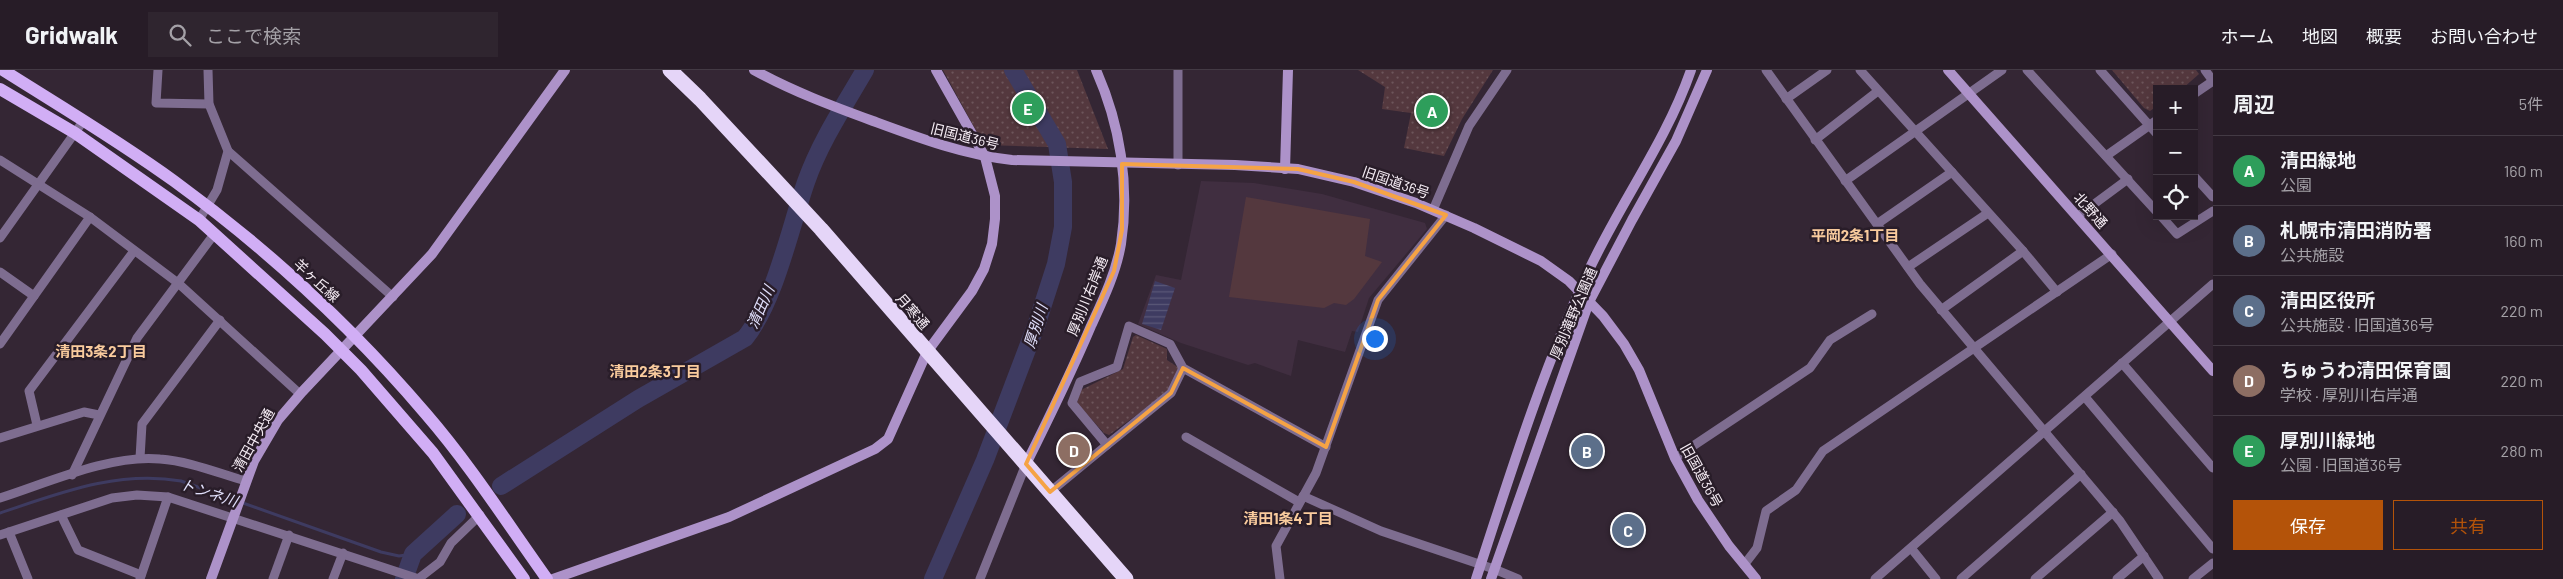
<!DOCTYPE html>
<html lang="ja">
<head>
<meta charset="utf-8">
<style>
  body { margin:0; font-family:Barlow,"Noto Sans JP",sans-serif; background:#2f252f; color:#f1f3f6 }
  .controls { position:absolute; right:15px; top:15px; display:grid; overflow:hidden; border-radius:0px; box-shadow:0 5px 20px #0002 }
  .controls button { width:45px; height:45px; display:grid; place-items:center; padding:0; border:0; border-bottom:1px solid #433a44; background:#271c27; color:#f1f3f6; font:25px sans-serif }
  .you { position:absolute; left:1374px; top:268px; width:18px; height:18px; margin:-12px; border:4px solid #fff; border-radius:50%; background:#1a73e8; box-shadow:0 0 0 8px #1a73e833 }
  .badge { display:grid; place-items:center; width:32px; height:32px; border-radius:50%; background:#b45309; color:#fff; font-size:16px; font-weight:700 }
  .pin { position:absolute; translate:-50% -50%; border:2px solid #fff; box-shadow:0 1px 5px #0006 }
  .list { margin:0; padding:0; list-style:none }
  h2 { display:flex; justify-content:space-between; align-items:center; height:65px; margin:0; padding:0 20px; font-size:21px }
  h2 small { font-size:16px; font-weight:400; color:#a4a1a7 }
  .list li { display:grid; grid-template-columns:32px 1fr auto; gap:15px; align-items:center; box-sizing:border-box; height:70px; padding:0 20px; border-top:1px solid #433a44 }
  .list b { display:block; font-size:19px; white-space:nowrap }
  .list p { margin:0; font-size:16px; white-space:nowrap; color:#a4a1a7 }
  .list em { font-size:16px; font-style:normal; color:#a4a1a7 }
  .actions { display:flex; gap:10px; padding:15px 20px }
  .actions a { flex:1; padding:11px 0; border:1px solid #b45309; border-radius:0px; text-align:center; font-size:18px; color:#b45309 }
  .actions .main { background:#b45309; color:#fff }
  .icon { flex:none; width:28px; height:28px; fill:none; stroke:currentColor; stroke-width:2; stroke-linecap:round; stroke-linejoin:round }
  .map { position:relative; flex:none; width:2213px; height:509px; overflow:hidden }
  header { display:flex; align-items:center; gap:30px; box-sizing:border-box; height:70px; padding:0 25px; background:#271c27; border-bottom:1px solid #433a44 }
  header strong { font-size:24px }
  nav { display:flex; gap:28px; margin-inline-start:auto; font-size:18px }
  .search { width:350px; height:45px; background:#2f252f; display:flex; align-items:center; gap:12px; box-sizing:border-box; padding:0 18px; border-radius:0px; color:#a4a1a7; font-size:19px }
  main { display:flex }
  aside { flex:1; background:#271c27 }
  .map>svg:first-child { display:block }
</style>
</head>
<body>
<header>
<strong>Gridwalk</strong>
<div class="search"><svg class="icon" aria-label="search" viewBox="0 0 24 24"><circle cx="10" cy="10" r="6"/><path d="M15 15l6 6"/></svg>ここで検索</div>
<nav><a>ホーム</a><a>地図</a><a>概要</a><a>お問い合わせ</a></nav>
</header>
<main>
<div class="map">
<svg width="2213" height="509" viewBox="0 0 2213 509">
  <defs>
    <pattern id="grass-dots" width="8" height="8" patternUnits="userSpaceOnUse" patternTransform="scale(1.25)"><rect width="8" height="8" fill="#54383e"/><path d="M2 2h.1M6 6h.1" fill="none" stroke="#6d555a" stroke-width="1.8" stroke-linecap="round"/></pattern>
    <pattern id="water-rules" width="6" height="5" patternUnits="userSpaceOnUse" patternTransform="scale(1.25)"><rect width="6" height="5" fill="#3e3b61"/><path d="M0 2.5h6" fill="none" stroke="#5a5878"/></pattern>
  </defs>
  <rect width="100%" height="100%" fill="#342634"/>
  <path fill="#402e40" d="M 1201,111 L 1254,113 L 1322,124 L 1425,153 L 1427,159 L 1369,228 L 1358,262 L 1352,261 L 1345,282 L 1298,270 L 1291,306 L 1255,293 L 1248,295 L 1181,273 L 1138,254 L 1156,205 L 1181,210 Z"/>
  <g fill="url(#grass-dots)">
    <path d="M 943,0 L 1077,0 L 1108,79 L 984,75 Z"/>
    <path d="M 1358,0 L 1493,0 L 1462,49 L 1444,86 L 1404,78 L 1411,43 L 1382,39 L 1385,17 Z"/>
    <path d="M 2112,0 L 2196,0 L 2199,4 L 2182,19 L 2157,19 L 2157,36 L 2150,41 L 2144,38 Z"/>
    <path d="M 1136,265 L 1167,279 L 1167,290 L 1179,298 L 1167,323 L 1109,365 L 1104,363 L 1077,333 L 1081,320 L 1123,299 L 1133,267 Z"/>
  </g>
  <path fill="#54383e" d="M 1246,127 L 1370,149 L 1365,186 L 1382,192 L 1354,229 L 1346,235 L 1334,233 L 1324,238 L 1229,227 Z"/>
  <path fill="url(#water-rules)" d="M 1155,211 L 1175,218 L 1161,260 L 1142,254 Z"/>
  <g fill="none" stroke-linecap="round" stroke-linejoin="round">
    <path stroke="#3e3b61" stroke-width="3" d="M 0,443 C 60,423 118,400 181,411 L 381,482 L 399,486 L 413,484"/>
    <g stroke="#3e3b61" stroke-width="18">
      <path d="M 501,416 L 638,329 L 745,268 C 775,231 790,158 806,112 C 820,72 844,36 865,0"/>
      <path d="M 404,509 L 413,484 L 457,444"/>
      <path d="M 933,509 L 985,390 L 1037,253 L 1056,194 L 1063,157 L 1063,112 L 1057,74 L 1013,0"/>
    </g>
    <g stroke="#7e6d90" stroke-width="9">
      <path d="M 158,0 L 156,33 L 209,34"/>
      <path d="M 1766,0 L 1920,214 L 2120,451 L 2159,509"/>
      <path d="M 1860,0 L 2023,181 L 2057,222"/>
      <path d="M 2027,0 L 2157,142"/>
      <path d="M 2100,0 L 2157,64"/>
      <path d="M 2205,0 L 2213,11"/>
      <path d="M 2194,24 L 2213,11"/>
      <path d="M 1786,29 L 1827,0"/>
      <path d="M 1815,70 L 1878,21"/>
      <path d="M 228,81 L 393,227"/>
      <path d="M 2106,86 L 2157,50"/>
      <path d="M 0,90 L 90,147 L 178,213 L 300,324"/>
      <path d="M 1178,95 L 1178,0"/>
      <path d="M 2194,106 L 2213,127"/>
      <path d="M 1845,111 L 2002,0"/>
      <path d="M 1433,140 L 1469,56 L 1507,0"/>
      <path d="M 2078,146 L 2128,109"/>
      <path d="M 2161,146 L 2177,164 L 2213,141"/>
      <path d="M 199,150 L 217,120 L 228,81 L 209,34 L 208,0"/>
      <path d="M 1877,154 L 1952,102"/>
      <path d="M 0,168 L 84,50"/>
      <path d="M 1908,197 L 1988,143"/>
      <path d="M 0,202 L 34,226"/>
      <path d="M 1941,240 L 2023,181"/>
      <path d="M 0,274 L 90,147"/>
      <path d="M 2122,293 L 2213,398"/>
      <path d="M 2085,327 L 2213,479"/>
      <path d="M 37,355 L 29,321 L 134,181"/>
      <path d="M 1186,367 L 1299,432"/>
      <path d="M 0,368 L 84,342 L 99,345"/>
      <path d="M 1107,375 L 1171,323 L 1183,298"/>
      <path d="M 140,388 L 142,354 L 220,250"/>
      <path d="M 1675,388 L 1810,298 L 1830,270 L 1872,244"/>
      <path d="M 72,405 L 137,268 L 215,163"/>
      <path d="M 1050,422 L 1107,375 L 1072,333 L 1080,312 L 1117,297 L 1129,256 L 1170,274 L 1183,298 L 1326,377"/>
      <path d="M 1303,426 L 1381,461 L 1494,499 L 1518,509"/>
      <path d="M 0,428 C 47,413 111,384 160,389 C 189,391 218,403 246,411"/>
      <path d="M 61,445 L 78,480 L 141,505"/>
      <path d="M 9,462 L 28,509"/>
      <path d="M 0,465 L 112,428 L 137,425 L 168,427 L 419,509"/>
      <path d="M 1911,478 L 1936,509"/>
      <path d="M 1744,495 L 1757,478 L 1766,441 L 1796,420 L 1823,381 L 2112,184"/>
      <path d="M 140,509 L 168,427"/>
      <path d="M 273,509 L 289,465"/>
      <path d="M 333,509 L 343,483"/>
      <path d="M 418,509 L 440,492 L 451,473 L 480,445"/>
      <path d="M 980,509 L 1026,394"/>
      <path d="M 1280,509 L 1276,476 L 1316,403 L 1378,230 L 1446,145"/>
      <path d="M 1875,509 L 2213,214"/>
      <path d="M 1961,509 L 2081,404"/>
      <path d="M 2035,509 L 2113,442"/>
      <path d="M 2117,509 L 2144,486"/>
      <path d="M 2193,509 L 2213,493"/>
    </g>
    <g stroke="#ad92c9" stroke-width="10">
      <path d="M 754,0 C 792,21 832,36 873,51 C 919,68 964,85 1012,90 L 1235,95 L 1298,99 L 1354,112 L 1416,133 L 1474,158 L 1541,191 L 1569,211 L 1603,246 L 1624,274 L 1639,300 L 1675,388 L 1698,430 L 1729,476 L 1756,509"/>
      <path d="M 1948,0 L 2213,301"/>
      <path d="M 1285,99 L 1288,0"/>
      <path d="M 1026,394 C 1049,348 1071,303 1091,256 C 1103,230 1116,203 1121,174 C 1130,115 1120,54 1096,0"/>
      <path d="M 211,509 L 254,391 L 278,350 L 302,322 L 432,184 L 565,0"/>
      <path d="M 553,509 L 729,447 L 875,379 L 888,369 L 927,282 L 972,221 L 984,199 L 992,174 L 995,149 L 995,126 L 985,87 L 936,0"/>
      <path d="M 1476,509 C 1509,408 1543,298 1588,202 C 1620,133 1666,72 1691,0"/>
      <path d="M 1491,509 L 1589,232 L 1632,150 L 1676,71 L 1707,0"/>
    </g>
    <g stroke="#d1aef5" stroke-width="12">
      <path d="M 3,0 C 60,36 119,71 174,111 C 266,178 352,257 426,344 C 471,396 507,453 547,509"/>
      <path d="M 0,19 L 75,63 L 199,150 L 325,264 L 361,300 L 433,383 L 524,509"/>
    </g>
    <path stroke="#e5d5f8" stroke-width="15" d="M 670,0 L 700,29 L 821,159 L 1126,509"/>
  </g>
  <path fill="none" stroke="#f5a345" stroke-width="4" stroke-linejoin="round" d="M 1122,94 L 1298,99 L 1354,112 L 1446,145 L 1378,230 L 1326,377 L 1183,298 L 1171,323 L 1050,422 L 1026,394 L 1114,201 L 1122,160 Z"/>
  <g text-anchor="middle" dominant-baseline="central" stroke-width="5" stroke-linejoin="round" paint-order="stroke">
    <g font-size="14" fill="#f6edf5" stroke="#291d29">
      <text transform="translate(965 66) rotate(14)">旧国道36号</text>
      <text transform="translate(1396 112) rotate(19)">旧国道36号</text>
      <text transform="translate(2091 140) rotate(48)">北野通</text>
      <text transform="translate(317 210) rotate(43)">羊ヶ丘線</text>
      <text transform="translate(1087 226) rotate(-68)">厚別川右岸通</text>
      <text transform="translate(913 241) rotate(49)">月寒通</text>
      <text transform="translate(1573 243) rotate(-67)">厚別滝野公園通</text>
      <text transform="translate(253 370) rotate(-61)">清田中央通</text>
      <text transform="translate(1702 405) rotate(61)">旧国道36号</text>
    </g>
    <g font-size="15" font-weight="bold" fill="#f9cb9d" stroke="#291d29">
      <text x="1855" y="165">平岡2条1丁目</text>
      <text x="101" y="281">清田3条2丁目</text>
      <text x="655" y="301">清田2条3丁目</text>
      <text x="1288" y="448">清田1条4丁目</text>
    </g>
    <g font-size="15" font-style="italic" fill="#e1e0fc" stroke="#291d29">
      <text transform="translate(760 237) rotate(-66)">清田川</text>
      <text transform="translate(1035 256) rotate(-72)">厚別川</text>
      <text transform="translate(209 422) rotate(18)">トンネ川</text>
    </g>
  </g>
</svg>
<div class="controls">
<button>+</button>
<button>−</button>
<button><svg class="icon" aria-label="locate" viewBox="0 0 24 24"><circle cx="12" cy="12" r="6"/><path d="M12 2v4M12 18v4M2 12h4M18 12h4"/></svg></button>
</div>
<div class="you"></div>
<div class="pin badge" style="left:1432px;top:41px;background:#2e9e5b">A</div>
<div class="pin badge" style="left:1587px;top:381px;background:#5c6f8a">B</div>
<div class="pin badge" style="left:1628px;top:460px;background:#5c6f8a">C</div>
<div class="pin badge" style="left:1074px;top:380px;background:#8d6e63">D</div>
<div class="pin badge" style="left:1028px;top:38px;background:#2e9e5b">E</div>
</div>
<aside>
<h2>周辺<small>5件</small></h2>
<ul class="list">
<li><span class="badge" style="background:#2e9e5b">A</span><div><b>清田緑地</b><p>公園</p></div><em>160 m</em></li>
<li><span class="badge" style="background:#5c6f8a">B</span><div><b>札幌市清田消防署</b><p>公共施設</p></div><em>160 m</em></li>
<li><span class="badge" style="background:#5c6f8a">C</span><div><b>清田区役所</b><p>公共施設 · 旧国道36号</p></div><em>220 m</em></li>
<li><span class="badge" style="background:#8d6e63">D</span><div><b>ちゅうわ清田保育園</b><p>学校 · 厚別川右岸通</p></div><em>220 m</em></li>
<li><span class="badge" style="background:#2e9e5b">E</span><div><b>厚別川緑地</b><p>公園 · 旧国道36号</p></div><em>280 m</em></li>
</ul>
<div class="actions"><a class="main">保存</a><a>共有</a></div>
</aside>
</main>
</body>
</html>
